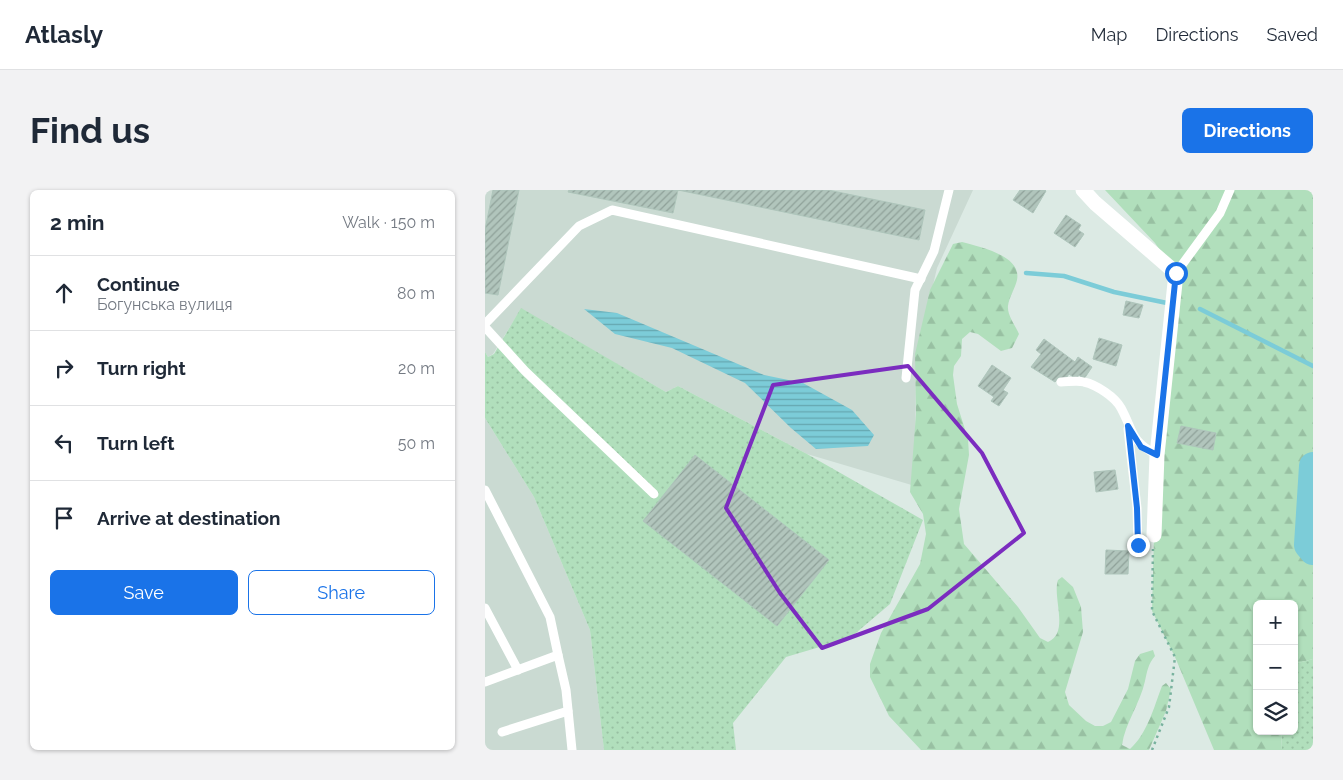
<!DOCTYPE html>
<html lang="en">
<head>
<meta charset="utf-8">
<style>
  body { margin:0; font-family:Raleway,sans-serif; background:#f2f2f3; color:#1f2937 }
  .controls { position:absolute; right:15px; bottom:15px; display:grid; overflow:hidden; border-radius:8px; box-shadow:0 1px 4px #0004 }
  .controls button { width:45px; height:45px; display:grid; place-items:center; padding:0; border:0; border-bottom:1px solid #e0e1e3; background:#fff; color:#1f2937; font:25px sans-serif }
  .stop { position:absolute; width:15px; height:15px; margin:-11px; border:4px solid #1a73e8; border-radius:50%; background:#fff }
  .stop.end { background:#1a73e8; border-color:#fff; box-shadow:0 1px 5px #0008 }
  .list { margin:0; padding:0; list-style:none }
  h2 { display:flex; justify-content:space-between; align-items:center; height:65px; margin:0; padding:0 20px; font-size:21px }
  h2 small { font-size:16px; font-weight:400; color:#747a83 }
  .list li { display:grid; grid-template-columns:32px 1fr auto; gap:15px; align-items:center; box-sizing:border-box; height:75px; padding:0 20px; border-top:1px solid #e0e1e3 }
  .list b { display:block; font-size:19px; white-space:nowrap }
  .list p { margin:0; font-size:16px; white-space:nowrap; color:#747a83 }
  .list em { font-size:16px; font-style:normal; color:#747a83 }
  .actions { display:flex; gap:10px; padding:15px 20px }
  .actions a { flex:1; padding:11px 0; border:1px solid #1a73e8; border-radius:8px; text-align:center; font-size:18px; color:#1a73e8 }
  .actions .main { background:#1a73e8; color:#fff }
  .icon { flex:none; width:28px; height:28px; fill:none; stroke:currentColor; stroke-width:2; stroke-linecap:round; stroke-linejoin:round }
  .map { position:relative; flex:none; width:828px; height:560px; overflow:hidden; border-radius:8px }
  header { display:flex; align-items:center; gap:30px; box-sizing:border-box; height:70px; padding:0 25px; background:#fff; border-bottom:1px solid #e0e1e3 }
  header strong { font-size:24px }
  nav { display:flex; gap:28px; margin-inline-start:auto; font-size:18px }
  .intro { display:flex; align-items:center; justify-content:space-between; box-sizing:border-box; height:120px; padding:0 30px }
  h1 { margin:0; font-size:35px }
  .button { padding:12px 22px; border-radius:8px; background:#1a73e8; color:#fff; font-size:18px; font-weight:700 }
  main { display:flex; gap:30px; padding:0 30px }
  aside { flex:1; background:#fff; border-radius:8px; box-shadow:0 1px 4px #0004 }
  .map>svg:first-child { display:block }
</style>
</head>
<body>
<header>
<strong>Atlasly</strong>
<nav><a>Map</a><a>Directions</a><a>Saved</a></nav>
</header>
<div class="intro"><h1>Find us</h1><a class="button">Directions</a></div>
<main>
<aside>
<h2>2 min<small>Walk · 150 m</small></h2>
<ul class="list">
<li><svg class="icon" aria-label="ahead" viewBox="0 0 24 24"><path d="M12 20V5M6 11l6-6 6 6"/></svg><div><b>Continue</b><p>Богунська вулиця</p></div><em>80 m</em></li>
<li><svg class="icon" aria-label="right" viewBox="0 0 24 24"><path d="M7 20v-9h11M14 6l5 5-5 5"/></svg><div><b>Turn right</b></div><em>20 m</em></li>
<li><svg class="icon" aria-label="left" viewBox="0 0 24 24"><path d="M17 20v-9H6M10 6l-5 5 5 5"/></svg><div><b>Turn left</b></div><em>50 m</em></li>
<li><svg class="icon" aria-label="arrive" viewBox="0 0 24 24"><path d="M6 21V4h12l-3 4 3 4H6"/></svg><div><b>Arrive at destination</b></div></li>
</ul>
<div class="actions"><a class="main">Save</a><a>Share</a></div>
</aside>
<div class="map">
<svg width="828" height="560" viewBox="0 0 828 560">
  <defs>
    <pattern id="grass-dots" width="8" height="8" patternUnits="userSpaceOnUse" patternTransform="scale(1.25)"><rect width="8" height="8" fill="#b1dfbc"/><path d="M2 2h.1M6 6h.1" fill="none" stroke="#98c0a2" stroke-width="1.8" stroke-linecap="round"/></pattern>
    <pattern id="forest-firs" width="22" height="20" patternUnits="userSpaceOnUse" patternTransform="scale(1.25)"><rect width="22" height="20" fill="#b1dfbc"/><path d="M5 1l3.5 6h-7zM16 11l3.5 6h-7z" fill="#98c0a2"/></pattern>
    <pattern id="water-rules" width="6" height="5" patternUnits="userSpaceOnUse" patternTransform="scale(1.25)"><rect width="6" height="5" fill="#7cccd8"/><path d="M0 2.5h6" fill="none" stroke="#65a7b0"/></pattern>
    <pattern id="building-hatch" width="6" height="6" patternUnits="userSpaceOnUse" patternTransform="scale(1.25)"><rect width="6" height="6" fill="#b1c5bc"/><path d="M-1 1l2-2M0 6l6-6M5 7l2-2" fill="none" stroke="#8fa199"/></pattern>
  </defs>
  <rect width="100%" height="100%" fill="#dceae4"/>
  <g fill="#cadad2">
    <path d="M 0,0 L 488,0 L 452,78 L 431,167 L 430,296 L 322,264 L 193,196 L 181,202 L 36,119 L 8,164 L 3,167 L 0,162 Z"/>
    <path d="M 0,228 L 49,307 L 105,440 L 119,560 L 0,560 Z"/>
  </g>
  <g fill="url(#grass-dots)">
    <path d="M 36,118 L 181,202 L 193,196 L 322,264 L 438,330 L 405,414 L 365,448 L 301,467 L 248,533 L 251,560 L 119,560 L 105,440 L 49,307 L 0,228 L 0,162 L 3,167 L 9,164 Z"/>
    <path d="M 828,469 L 828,560 L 797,560 L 796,541 L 809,541 L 809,474 Z"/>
  </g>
  <g fill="url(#forest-firs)">
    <path d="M 620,0 L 828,0 L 828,469 L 809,474 L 809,414 L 772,414 L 772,541 L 796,541 L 797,560 L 729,560 L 690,467 L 667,421 L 669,345 L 691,83 L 670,53 Z"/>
    <path d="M 477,52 C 494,57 537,65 532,90 C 530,99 524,107 523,116 C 522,125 530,135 534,144 L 527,158 L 516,161 L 493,144 L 485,142 L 477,149 L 476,166 L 469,176 L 468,185 L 472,214 L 483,249 L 484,265 L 474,319 L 479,354 L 533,417 L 555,448 L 563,452 C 585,443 567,407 573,390 L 577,387 L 588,397 L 596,417 L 598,442 L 580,502 L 584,515 L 601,531 L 610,536 L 618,536 L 626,532 L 643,499 L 650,471 L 655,464 L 668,460 L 670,466 C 663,474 662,482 660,491 C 655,514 640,533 637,555 L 645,559 C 662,544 669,517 677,496 L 681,493 L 686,499 L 681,521 L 664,560 L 436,560 L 404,526 L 385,487 L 385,474 L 396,443 L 435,374 L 441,344 L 438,324 L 425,302 L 431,224 L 430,164 L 445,100 L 468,54 Z"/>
  </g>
  <path fill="url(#water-rules)" d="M 99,119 L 132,123 L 279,185 L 318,193 L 367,220 L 389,245 L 383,256 L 331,259 L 306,238 L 260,193 L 187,158 L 130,144 Z"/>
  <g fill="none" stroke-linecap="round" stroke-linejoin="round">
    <g stroke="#7cccd8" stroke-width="4.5">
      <path d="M 541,83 L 579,86 L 629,102 L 682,113"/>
      <path d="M 715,119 L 828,176"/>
    </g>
    <path stroke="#7cccd8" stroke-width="28" d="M 828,276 L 823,355 L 828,361"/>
  </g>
  <g fill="url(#building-hatch)" stroke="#aec5bb">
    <path d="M 8,0 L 34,0 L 13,105 L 0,103 L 0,40 Z"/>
    <path d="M 84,0 L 343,0 L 440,20 L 434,50 L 193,0 L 188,23 L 83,2 Z"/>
    <path d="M 535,0 L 560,0 L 561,1 L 548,23 L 528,10 Z"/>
    <path d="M 581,25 L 596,35 L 593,40 L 599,44 L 590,57 L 569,43 Z"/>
    <path d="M 641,111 L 658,115 L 654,128 L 638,125 Z"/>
    <path d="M 614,148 L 637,155 L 631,176 L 608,169 Z"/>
    <path d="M 559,149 L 590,172 L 593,167 L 607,177 L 599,189 L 594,185 L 591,189 L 584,184 L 579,191 L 574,187 L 570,192 L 546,177 L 556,164 L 551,160 Z"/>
    <path d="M 507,175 L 526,188 L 518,200 L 523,203 L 514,216 L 506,211 L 509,207 L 493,196 Z"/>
    <path d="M 696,236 L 731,243 L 728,260 L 692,253 Z"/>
    <path d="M 210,265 L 344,370 L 292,436 L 158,331 Z"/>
    <path d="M 630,280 L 633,299 L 611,302 L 609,282 Z"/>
    <path d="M 621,360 L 644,361 L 643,384 L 620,384 Z"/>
  </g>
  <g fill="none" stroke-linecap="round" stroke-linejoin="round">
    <path stroke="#78b29e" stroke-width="2.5" stroke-dasharray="2.5 4" stroke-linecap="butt" d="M 667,560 L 684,517 L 690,467 L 667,421 L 668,359"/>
    <g stroke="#fff" stroke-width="9">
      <path d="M 691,83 L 735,23 L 745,0"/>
      <path d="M 0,134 L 94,36 L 127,20 L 436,89"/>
      <path d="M 0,137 L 40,181 L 169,304"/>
      <path d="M 421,188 L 430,100 L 449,61 L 464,0"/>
      <path d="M 576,192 C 583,192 592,190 599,192 C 612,195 630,207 636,218 C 649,242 645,251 672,265"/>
      <path d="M 643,239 L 652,318 L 653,355"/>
      <path d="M 0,300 L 65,427 L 73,465"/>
      <path d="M 0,418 L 33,480"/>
      <path d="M 0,492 L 73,465 L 81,500 L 87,560"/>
      <path d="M 17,542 L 83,521"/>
    </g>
    <path stroke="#fff" stroke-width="15" d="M 598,0 L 610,13 L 691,83 L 672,265 L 669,345"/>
  </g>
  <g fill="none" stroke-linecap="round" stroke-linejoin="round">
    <path stroke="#1a73e8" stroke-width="6" d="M 653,355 L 652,318 L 643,236 L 656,257 L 672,265 L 691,83"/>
  </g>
  <path fill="none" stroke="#7b2cbf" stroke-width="4" stroke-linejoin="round" d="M 423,176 L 497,263 L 539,343 L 443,419 L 337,458 L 295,403 L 241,318 L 288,195 Z"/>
</svg>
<div class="controls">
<button>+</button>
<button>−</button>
<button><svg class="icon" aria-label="layers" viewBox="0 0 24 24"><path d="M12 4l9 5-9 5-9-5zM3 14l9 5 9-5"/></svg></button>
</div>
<div class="stop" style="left:691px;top:83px"></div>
<div class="stop end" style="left:653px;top:355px"></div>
</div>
</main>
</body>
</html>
